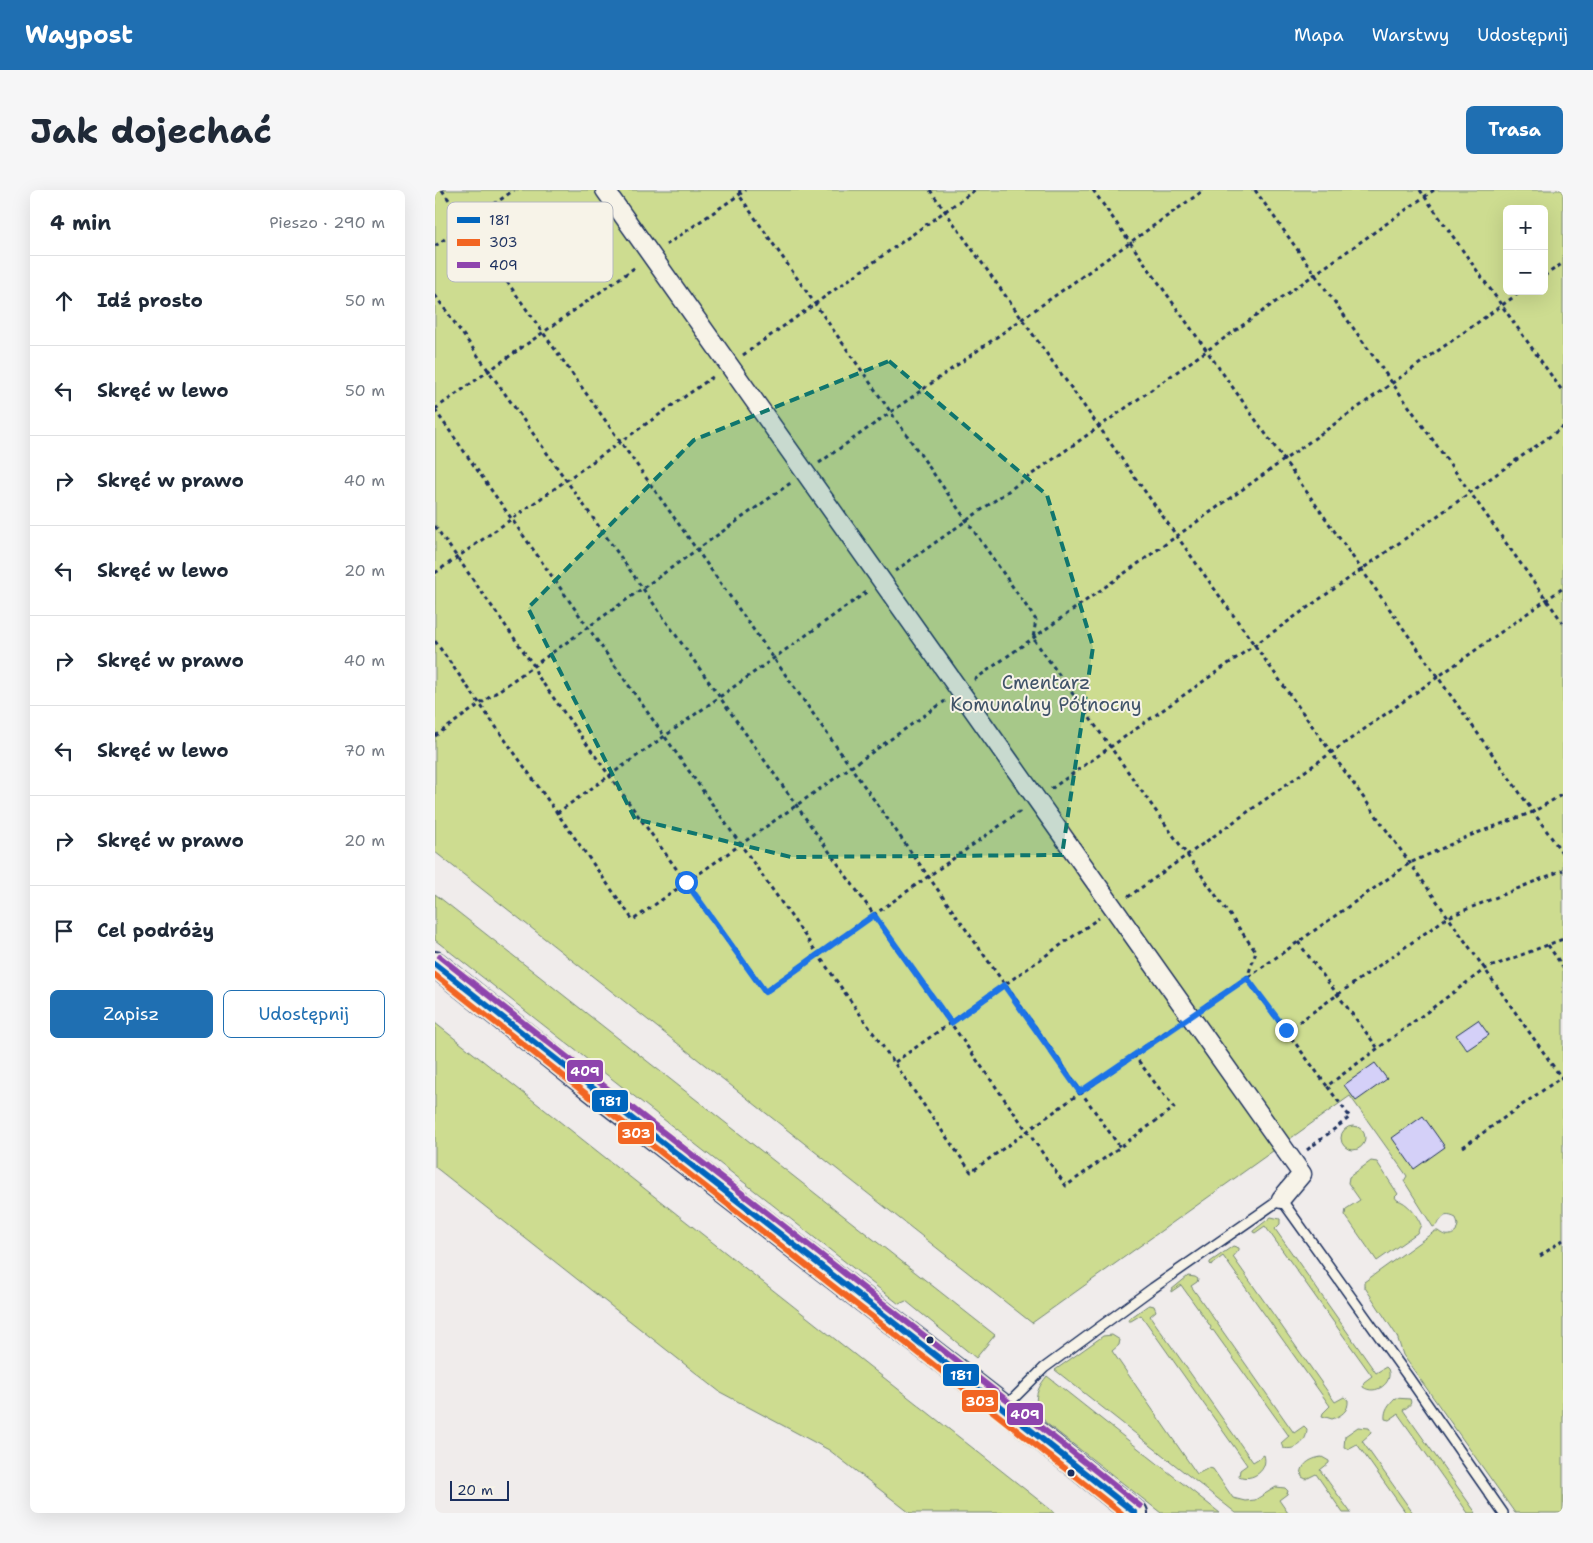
<!DOCTYPE html>
<html lang="pl">
<head>
<meta charset="utf-8">
<style>
  body { margin:0; font-family:"Shantell Sans",sans-serif; background:#f6f6f7; color:#1f2937 }
  .controls { position:absolute; right:15px; top:15px; display:grid; overflow:hidden; border-radius:8px; box-shadow:0 5px 20px #0002 }
  .controls button { width:45px; height:45px; display:grid; place-items:center; padding:0; border:0; border-bottom:1px solid #e0e1e3; background:#fff; color:#1f2937; font:25px sans-serif }
  .scale { position:absolute; left:15px; bottom:12px; width:59px; box-sizing:border-box; padding-left:5px; border:2px solid #1b2f5e; border-top:0; font-size:14px; line-height:18px; white-space:nowrap; color:#1b2f5e; -webkit-text-stroke:4px #f7f3e8; paint-order:stroke }
  .stop { position:absolute; width:15px; height:15px; margin:-11px; border:4px solid #1a73e8; border-radius:50%; background:#fff }
  .stop.end { background:#1a73e8; border-color:#fff; box-shadow:0 1px 5px #0008 }
  .list { margin:0; padding:0; list-style:none }
  h2 { display:flex; justify-content:space-between; align-items:center; height:65px; margin:0; padding:0 20px; font-size:21px }
  h2 small { font-size:16px; font-weight:400; color:#747a83 }
  .list li { display:grid; grid-template-columns:32px 1fr auto; gap:15px; align-items:center; box-sizing:border-box; height:90px; padding:0 20px; border-top:1px solid #e0e1e3 }
  .list b { display:block; font-size:19px; white-space:nowrap }
  .list em { font-size:16px; font-style:normal; color:#747a83 }
  .actions { display:flex; gap:10px; padding:15px 20px }
  .actions a { flex:1; padding:11px 0; border:1px solid #1f6fb2; border-radius:8px; text-align:center; font-size:18px; color:#1f6fb2 }
  .actions .main { background:#1f6fb2; color:#fff }
  .icon { flex:none; width:28px; height:28px; fill:none; stroke:currentColor; stroke-width:2; stroke-linecap:round; stroke-linejoin:round }
  .map { position:relative; flex:none; width:1128px; height:1323px; overflow:hidden; border-radius:8px }
  header { display:flex; align-items:center; gap:30px; box-sizing:border-box; height:70px; padding:0 25px; background:#1f6fb2; color:#fff }
  header strong { font-size:24px }
  nav { display:flex; gap:28px; margin-inline-start:auto; font-size:18px }
  .intro { display:flex; align-items:center; justify-content:space-between; box-sizing:border-box; height:120px; padding:0 30px }
  h1 { margin:0; font-size:35px }
  .button { padding:12px 22px; border-radius:8px; background:#1f6fb2; color:#fff; font-size:18px; font-weight:700 }
  main { display:flex; gap:30px; padding:0 30px }
  aside { flex:1; background:#fff; border-radius:8px; box-shadow:0 5px 20px #0002 }
  .map>svg:first-child { display:block }
</style>
</head>
<body>
<header>
<strong>Waypost</strong>
<nav><a>Mapa</a><a>Warstwy</a><a>Udostępnij</a></nav>
</header>
<div class="intro"><h1>Jak dojechać</h1><a class="button">Trasa</a></div>
<main>
<aside>
<h2>4 min<small>Pieszo · 290 m</small></h2>
<ul class="list">
<li><svg class="icon" aria-label="ahead" viewBox="0 0 24 24"><path d="M12 20V5M6 11l6-6 6 6"/></svg><div><b>Idź prosto</b></div><em>50 m</em></li>
<li><svg class="icon" aria-label="left" viewBox="0 0 24 24"><path d="M17 20v-9H6M10 6l-5 5 5 5"/></svg><div><b>Skręć w lewo</b></div><em>50 m</em></li>
<li><svg class="icon" aria-label="right" viewBox="0 0 24 24"><path d="M7 20v-9h11M14 6l5 5-5 5"/></svg><div><b>Skręć w prawo</b></div><em>40 m</em></li>
<li><svg class="icon" aria-label="left" viewBox="0 0 24 24"><path d="M17 20v-9H6M10 6l-5 5 5 5"/></svg><div><b>Skręć w lewo</b></div><em>20 m</em></li>
<li><svg class="icon" aria-label="right" viewBox="0 0 24 24"><path d="M7 20v-9h11M14 6l5 5-5 5"/></svg><div><b>Skręć w prawo</b></div><em>40 m</em></li>
<li><svg class="icon" aria-label="left" viewBox="0 0 24 24"><path d="M17 20v-9H6M10 6l-5 5 5 5"/></svg><div><b>Skręć w lewo</b></div><em>70 m</em></li>
<li><svg class="icon" aria-label="right" viewBox="0 0 24 24"><path d="M7 20v-9h11M14 6l5 5-5 5"/></svg><div><b>Skręć w prawo</b></div><em>20 m</em></li>
<li><svg class="icon" aria-label="arrive" viewBox="0 0 24 24"><path d="M6 21V4h12l-3 4 3 4H6"/></svg><div><b>Cel podróży</b></div></li>
</ul>
<div class="actions"><a class="main">Zapisz</a><a>Udostępnij</a></div>
</aside>
<div class="map">
<svg width="1128" height="1323" viewBox="0 0 1128 1323">
  <rect width="100%" height="100%" fill="#f0eceb"/>
  <filter id="ink" filterUnits="userSpaceOnUse"><feTurbulence type="fractalNoise" baseFrequency=".02" numOctaves="2"/><feDisplacementMap in="SourceGraphic" scale="10" xChannelSelector="R" yChannelSelector="G"/><feConvolveMatrix kernelMatrix="1 2 1 2 8 2 1 2 1" color-interpolation-filters="sRGB"/></filter>
  <g filter="url(#ink)">
    <g fill="#cddc90" stroke="#748677" fill-rule="evenodd">
      <path d="M 0,0 L 1128,0 L 1128,1323 L 1080,1323 L 968,1165 L 962,1146 L 929,1096 L 929,1092 L 1000,1041 L 1003,1041 C 1009,1046 1015,1047 1021,1042 L 1023,1035 L 1021,1028 C 1005,1020 1008,1033 998,1037 L 969,991 L 972,986 L 915,906 L 597,1133 L 0,662 ZM 1072,19 L 1109,19 L 1109,101 L 1072,101 Z"/>
      <path d="M 0,704 L 560,1145 L 541,1168 L 471,1111 L 464,1114 L 0,750 Z"/>
      <path d="M 0,833 L 620,1323 L 475,1323 L 394,1260 L 285,1202 L 0,977 Z"/>
      <circle cx="918" cy="948" r="12"/>
      <path d="M 936,971 L 942,972 L 963,1004 L 960,1007 L 962,1010 C 972,1012 982,1025 986,1035 L 982,1043 L 942,1071 L 910,1025 L 911,1019 L 925,1010 L 913,993 L 914,987 Z"/>
      <path d="M 836,1027 L 845,1029 L 845,1034 L 840,1039 L 941,1183 L 951,1177 L 953,1179 C 959,1193 940,1206 928,1197 L 929,1192 L 937,1186 L 830,1036 L 820,1043 L 818,1042 L 818,1041 Z"/>
      <path d="M 798,1056 L 804,1058 L 804,1060 L 798,1067 L 900,1212 L 909,1207 L 913,1210 C 914,1221 906,1226 897,1229 L 887,1226 L 888,1223 L 895,1216 L 788,1066 L 776,1075 L 775,1074 L 775,1072 Z"/>
      <path d="M 753,1086 L 760,1087 L 763,1089 L 762,1092 L 756,1096 L 859,1243 L 869,1236 L 872,1239 C 872,1252 861,1261 848,1258 L 846,1253 L 854,1246 L 778,1140 L 777,1141 L 775,1139 L 776,1137 L 746,1095 L 736,1102 L 736,1100 Z"/>
      <path d="M 715,1115 L 719,1116 L 721,1121 L 715,1126 L 818,1272 L 829,1265 C 834,1280 817,1292 804,1286 L 805,1280 L 812,1275 L 706,1125 L 696,1131 L 693,1131 L 694,1129 L 712,1116 Z"/>
      <path d="M 677,1145 L 685,1150 L 684,1155 L 677,1161 L 762,1284 L 774,1278 L 778,1279 L 798,1308 L 810,1311 L 820,1310 L 841,1297 L 850,1298 L 853,1301 L 852,1304 L 844,1310 L 853,1323 L 801,1323 L 620,1180 L 668,1146 Z"/>
      <path d="M 612,1186 L 785,1323 L 726,1323 L 611,1233 C 598,1215 598,1203 612,1186 Z"/>
      <path d="M 960,1208 L 975,1209 C 978,1215 972,1217 968,1220 L 1041,1323 L 1033,1323 L 963,1224 L 954,1230 L 950,1229 C 949,1220 954,1214 960,1208 Z"/>
      <path d="M 923,1237 L 934,1238 L 936,1241 L 935,1244 L 927,1251 L 978,1323 L 971,1323 L 922,1254 L 913,1259 L 909,1257 L 910,1246 Z"/>
      <path d="M 887,1267 L 894,1271 L 894,1273 L 885,1280 L 916,1323 L 908,1323 L 881,1284 L 871,1289 L 867,1287 C 864,1275 876,1268 887,1267 Z"/>
    </g>
    <g fill="#d4d0f8" stroke="#1b2f5e">
      <path d="M 1043,830 L 1054,845 L 1032,860 L 1021,845 Z"/>
      <path d="M 940,873 L 952,889 L 921,911 L 909,895 Z"/>
      <path d="M 988,926 L 1010,957 L 979,979 L 957,948 Z"/>
    </g>
    <g fill="none" stroke-linecap="round" stroke-linejoin="round">
      <g stroke="#1b2f5e" stroke-width="12">
        <path id="lane" d="M 569,1218 L 609,1178 L 718,1098 L 846,1009 L 974,1188 L 1068,1323"/>
      </g>
      <g stroke="#1b2f5e" stroke-width="21">
        <path id="street" d="M 170,0 L 867,984 L 846,1009"/>
      </g>
      <g stroke="#1b2f5e" stroke-width="28">
        <path id="secondary" d="M 0,774 L 170,909 L 569,1218 L 700,1323"/>
      </g>
      <g stroke="#1b2f5e" stroke-width="3" stroke-dasharray="4 4" stroke-linecap="butt">
        <path d="M 7,0 L 685,957"/>
        <path d="M 305,0 L 304,5 L 601,430 L 598,448 L 821,762 L 812,788 L 770,816"/>
        <path d="M 495,0 L 975,673 L 1128,890"/>
        <path d="M 658,0 L 1128,664"/>
        <path d="M 820,0 L 1128,433"/>
        <path d="M 985,0 L 1128,202"/>
        <path d="M 231,55 L 311,0"/>
        <path d="M 0,56 L 79,0"/>
        <path d="M 1109,86 L 1128,73"/>
        <path d="M 0,105 L 631,996 L 739,918 L 699,865"/>
        <path d="M 308,165 L 540,0"/>
        <path d="M 0,219 L 202,76"/>
        <path d="M 0,220 L 536,982 L 645,903 L 740,836"/>
        <path d="M 384,273 L 769,0"/>
        <path d="M 0,336 L 99,476 L 102,485 L 330,802 L 587,620"/>
        <path d="M 460,381 L 999,0"/>
        <path d="M 0,383 L 279,186"/>
        <path d="M 0,451 L 198,730 L 510,511"/>
        <path d="M 539,490 L 1087,101"/>
        <path d="M 0,546 L 357,292"/>
        <path d="M 616,599 L 1128,237"/>
        <path d="M 122,623 L 433,401"/>
        <path d="M 693,707 L 1128,398"/>
        <path d="M 863,752 L 942,857"/>
        <path d="M 1113,755 L 1128,777"/>
        <path d="M 851,841 L 1013,727 L 1128,680"/>
        <path d="M 460,872 L 664,728"/>
        <path d="M 892,896 L 812,788 L 975,673 L 1034,646 L 1098,622 L 1128,604"/>
        <path d="M 1028,957 L 1128,886"/>
        <path d="M 872,960 L 915,927 L 892,896 L 1050,779 L 1128,749"/>
        <path d="M 1105,1066 L 1128,1050"/>
      </g>
      <use href="#lane" stroke="#f7f3e8" stroke-width="9"/>
      <use href="#street" stroke="#f7f3e8" stroke-width="18"/>
      <use href="#secondary" stroke="#f7f3e8" stroke-width="24"/>
      <g stroke="#f7f3e8" stroke-width="10">
        <path id="bus-1" d="M 0,774 C 232,958 469,1138 700,1323"/>
      </g>
      <g stroke="#f7f3e8" stroke-width="10">
        <path id="bus-2" d="M 0,785 C 228,966 459,1141 686,1323"/>
      </g>
      <g stroke="#f7f3e8" stroke-width="10">
        <path id="bus-3" d="M 5,767 C 238,952 474,1131 705,1316"/>
      </g>
      <use href="#bus-1" stroke="#0065bd" stroke-width="6"/>
      <use href="#bus-2" stroke="#f26522" stroke-width="6"/>
      <use href="#bus-3" stroke="#8e44ad" stroke-width="6"/>
    </g>
  </g>
  <g fill="none" stroke-linecap="round" stroke-linejoin="round" filter="url(#ink)">
    <path stroke="#1a73e8" stroke-width="6" d="M 251,692 L 330,802 L 439,725 L 516,833 L 569,795 L 645,902 L 812,788 L 851,840"/>
  </g>
  <path fill="#0f766e" fill-opacity="0.2" stroke="#0f766e" stroke-width="4" stroke-dasharray="10 6" stroke-linejoin="round" d="M 454,171 L 612,305 L 658,457 L 627,665 L 356,667 L 200,629 L 93,418 L 259,250 Z"/>
  <g fill="#1b2f5e" stroke="#f7f3e8" stroke-width="2">
    <circle cx="495" cy="1150" r="4.5"/>
    <circle cx="636" cy="1283" r="4.5"/>
  </g>
  <g text-anchor="middle" dominant-baseline="central" stroke-width="4" stroke-linejoin="round" paint-order="stroke">
    <g font-size="19" fill="#3f5268" stroke="#f7f3e8">
      <text x="611" y="492">Cmentarz<tspan x="611" dy="22">Komunalny Północny</tspan></text>
    </g>
  </g>
  <rect x="12" y="12" width="166" height="80" rx="8" fill="#f7f3e8" stroke="#b5b8bf" stroke-width="1"/>
  <rect x="22" y="27" width="23" height="6" fill="#0065bd"/>
  <rect x="22" y="49" width="23" height="7" fill="#f26522"/>
  <rect x="22" y="72" width="23" height="6" fill="#8e44ad"/>
  <g font-size="14" fill="#1b2f5e">
    <text x="54" y="35">181</text>
    <text x="54" y="57">303</text>
    <text x="54" y="80">409</text>
  </g>
  <g stroke="#f7f3e8" stroke-width="2">
    <rect x="131" y="869" width="38" height="24" rx="5" fill="#8e44ad"/>
    <rect x="156" y="899" width="38" height="24" rx="5" fill="#0065bd"/>
    <rect x="182" y="931" width="38" height="24" rx="5" fill="#f26522"/>
    <rect x="507" y="1173" width="38" height="24" rx="5" fill="#0065bd"/>
    <rect x="526" y="1199" width="38" height="24" rx="5" fill="#f26522"/>
    <rect x="571" y="1212" width="38" height="24" rx="5" fill="#8e44ad"/>
  </g>
  <g font-size="14" text-anchor="middle" font-weight="bold" fill="#fff">
    <text x="150" y="886">409</text>
    <text x="175" y="916">181</text>
    <text x="201" y="948">303</text>
    <text x="526" y="1190">181</text>
    <text x="545" y="1216">303</text>
    <text x="590" y="1229">409</text>
  </g>
</svg>
<div class="controls">
<button>+</button>
<button>−</button>
</div>
<div class="scale">20 m</div>
<div class="stop" style="left:251px;top:692px"></div>
<div class="stop end" style="left:851px;top:840px"></div>
</div>
</main>
</body>
</html>
